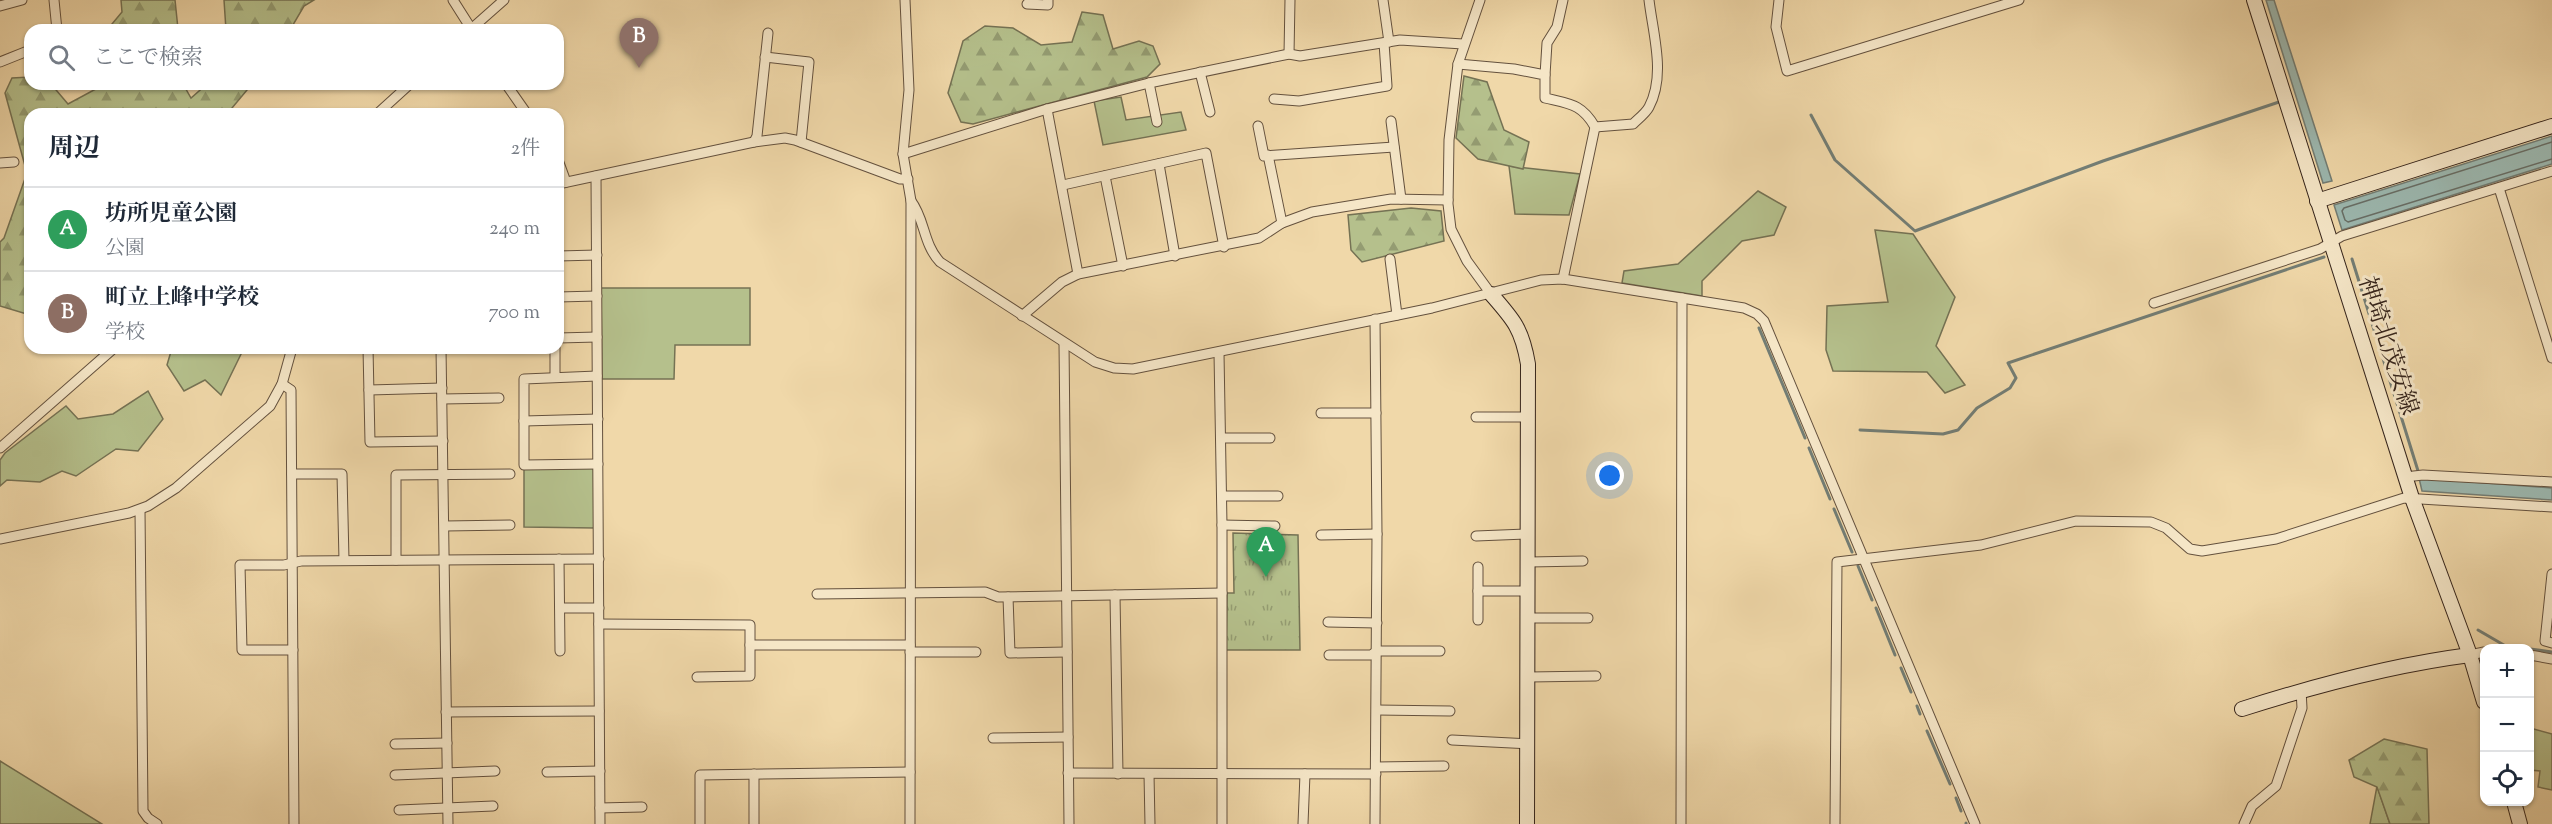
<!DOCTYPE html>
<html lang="ja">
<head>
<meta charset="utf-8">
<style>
  body { margin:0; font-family:"Sorts Mill Goudy","Noto Serif JP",serif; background:#f2f2f3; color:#1f2937 }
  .controls { position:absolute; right:18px; bottom:18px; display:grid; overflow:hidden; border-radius:12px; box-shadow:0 2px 4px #0004 }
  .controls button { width:54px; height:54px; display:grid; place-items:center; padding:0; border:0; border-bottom:2px solid #e0e1e3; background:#fff; color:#1f2937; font:30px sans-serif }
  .you { position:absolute; left:1610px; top:476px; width:21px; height:21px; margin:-15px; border:4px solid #fff; border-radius:50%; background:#1a73e8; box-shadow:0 0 0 9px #1a73e833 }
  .badge { display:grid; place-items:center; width:39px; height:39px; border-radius:50%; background:#1a73e8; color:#fff; font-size:20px; font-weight:700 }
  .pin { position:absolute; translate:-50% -50px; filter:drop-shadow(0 2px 3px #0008) }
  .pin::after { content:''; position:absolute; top:32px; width:21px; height:18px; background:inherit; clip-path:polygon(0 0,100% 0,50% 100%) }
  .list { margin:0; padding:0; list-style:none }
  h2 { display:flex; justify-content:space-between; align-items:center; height:78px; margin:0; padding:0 24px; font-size:26px }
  h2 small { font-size:20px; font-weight:400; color:#747a83 }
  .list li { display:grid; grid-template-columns:39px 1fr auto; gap:18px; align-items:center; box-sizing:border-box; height:84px; padding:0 24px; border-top:2px solid #e0e1e3 }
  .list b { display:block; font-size:22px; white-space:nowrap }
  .list p { margin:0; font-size:20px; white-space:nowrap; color:#747a83 }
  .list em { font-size:20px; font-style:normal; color:#747a83 }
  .icon { flex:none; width:33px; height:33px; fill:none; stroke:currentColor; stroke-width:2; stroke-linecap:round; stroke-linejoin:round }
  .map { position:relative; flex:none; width:2552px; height:824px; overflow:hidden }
  .search { position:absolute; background:#fff; box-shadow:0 2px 4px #0004; left:24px; top:24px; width:540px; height:66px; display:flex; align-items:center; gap:15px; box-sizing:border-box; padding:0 21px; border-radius:18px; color:#747a83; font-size:22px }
  .panel { position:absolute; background:#fff; box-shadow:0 2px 4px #0004; left:24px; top:108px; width:540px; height:246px; border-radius:18px }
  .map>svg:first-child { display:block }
</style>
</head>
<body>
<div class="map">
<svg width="2552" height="824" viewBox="0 0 2552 824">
  <defs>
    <pattern id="forest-firs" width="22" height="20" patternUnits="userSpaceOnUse" patternTransform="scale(1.5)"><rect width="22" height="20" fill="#b5c08c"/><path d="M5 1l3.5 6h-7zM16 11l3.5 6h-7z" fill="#949c72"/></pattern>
    <pattern id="park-tufts" width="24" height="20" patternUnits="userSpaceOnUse" patternTransform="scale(1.5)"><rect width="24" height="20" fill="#b5c08c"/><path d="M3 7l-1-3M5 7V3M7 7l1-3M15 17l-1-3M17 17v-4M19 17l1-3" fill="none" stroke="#949c72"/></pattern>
  </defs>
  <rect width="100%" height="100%" fill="#f0d8a9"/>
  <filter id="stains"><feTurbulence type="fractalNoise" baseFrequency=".00333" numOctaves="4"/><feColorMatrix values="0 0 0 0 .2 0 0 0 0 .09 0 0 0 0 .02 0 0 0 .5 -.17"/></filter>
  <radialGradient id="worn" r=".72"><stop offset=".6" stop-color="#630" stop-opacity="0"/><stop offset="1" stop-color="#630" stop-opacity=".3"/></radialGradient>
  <g fill="#b5c08c" stroke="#757254" stroke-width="1.5">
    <path d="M 1121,97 L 1126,120 L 1181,112 L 1186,130 L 1103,145 L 1094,101 Z"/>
    <path d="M 1509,166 L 1580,174 L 1569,215 L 1515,214 Z"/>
    <path d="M 1758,191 L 1786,207 L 1774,235 L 1742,241 L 1702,281 L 1702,296 L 1622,283 L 1624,271 L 1678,264 Z"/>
    <path d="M 1875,230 L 1913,234 L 1955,297 L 1936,346 L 1965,385 L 1945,393 L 1927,372 L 1833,371 L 1826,350 L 1827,306 L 1888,302 Z"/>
    <path d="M 601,288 L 750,288 L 750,345 L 675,345 L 674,379 L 602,379 Z"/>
    <path d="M 172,348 L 244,348 L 221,395 L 205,380 L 184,391 L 167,365 Z"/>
    <path d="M 148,391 L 163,419 L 138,451 L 116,449 L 76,476 L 62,471 L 40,482 L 7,480 L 0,486 L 0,460 L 5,453 L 66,406 L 78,419 L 113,414 Z"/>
    <path d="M 524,467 L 595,467 L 595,528 L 524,527 Z"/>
    <path d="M 2530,728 L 2552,734 L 2552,790 L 2538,787 L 2540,771 L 2530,770 Z"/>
    <path d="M 0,761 L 102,824 L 0,824 Z"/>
    <path d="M 2377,786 L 2390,824 L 2370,824 Z"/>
  </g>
  <g fill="url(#forest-firs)" stroke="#757254" stroke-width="1.5">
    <path d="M 121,0 L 175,0 L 178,29 L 107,30 L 122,12 Z"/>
    <path d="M 224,0 L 314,0 L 304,6 L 290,30 L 226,30 Z"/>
    <path d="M 1082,12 L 1103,15 L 1113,49 L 1139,41 L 1153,46 L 1160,64 L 1147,77 L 973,124 L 961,122 L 948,93 L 963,41 L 985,26 L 1013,28 L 1041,45 L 1072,42 Z"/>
    <path d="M 1464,76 L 1487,82 L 1504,130 L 1529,142 L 1523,169 L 1478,159 L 1456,138 Z"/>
    <path d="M 30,77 L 30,84 L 51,84 L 68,104 L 105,84 L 183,84 L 191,98 L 207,84 L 252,84 L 227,114 L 30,114 L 30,315 L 0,306 L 0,242 L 4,238 L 27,173 L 5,93 L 12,78 Z"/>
    <path d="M 1411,208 L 1441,211 L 1444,241 L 1362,262 L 1351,250 L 1348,215 Z"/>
    <path d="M 2384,739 L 2427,749 L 2429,824 L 2390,824 L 2377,787 L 2354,777 L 2349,760 Z"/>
  </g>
  <path fill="url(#park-tufts)" stroke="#757254" stroke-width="1.5" d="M 1233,533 L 1298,535 L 1300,650 L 1226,650 L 1227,593 L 1234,593 Z"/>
  <g fill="#9cb8b0" stroke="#737d74" stroke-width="1.5">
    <path d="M 2266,0 L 2274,0 L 2332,181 L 2323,183 Z"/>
    <path d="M 2552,136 L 2552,164 L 2342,230 L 2334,205 Z"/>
    <path d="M 2419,478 L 2552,488 L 2552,500 L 2422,491 Z"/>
  </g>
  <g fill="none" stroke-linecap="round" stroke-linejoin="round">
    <path stroke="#686e66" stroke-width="1.5" d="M 2552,142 L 2344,208 L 2342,211 L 2345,220 L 2348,222 L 2552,159"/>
    <g stroke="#737d74" stroke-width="3">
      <path d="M 1811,115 L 1835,160 L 1915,231 L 2103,161 L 2279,102"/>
      <path d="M 2352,259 L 2419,474"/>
      <path d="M 1759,328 L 1805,438"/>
      <path d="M 1860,430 L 1943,434 L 1958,430 L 1977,408 L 2010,388 L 2016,378 L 2008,363 L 2324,257"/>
      <path d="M 1809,448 L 1830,499"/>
      <path d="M 1834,509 L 1852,552"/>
      <path d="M 1858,566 L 1872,600"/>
      <path d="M 1876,608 L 1895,655"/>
      <path d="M 2478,630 L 2509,648 L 2523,648"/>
      <path d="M 2530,649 L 2552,652"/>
      <path d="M 1901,668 L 1911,692"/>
      <path d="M 1917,706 L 1920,714"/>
      <path d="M 1927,731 L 1950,784"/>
      <path d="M 1956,798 L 1961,811"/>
      <path d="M 1966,823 L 1966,824"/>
    </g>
    <g stroke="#64513e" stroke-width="11">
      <g id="street">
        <path d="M 54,0 L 57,30"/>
        <path d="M 453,0 L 472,30"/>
        <path d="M 905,0 L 909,90 L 903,154 L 911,201 L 910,824"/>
        <path d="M 1383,0 L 1389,42"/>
        <path d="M 1480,0 L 1458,64 L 1449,140 L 1448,204 L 1451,229 L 1467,261 L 1491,294"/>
        <path d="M 1779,0 L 1776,27 L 1787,71 L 2019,0"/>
        <path d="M 1027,4 L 1048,5 L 1048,0"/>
        <path d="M 0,6 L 22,0"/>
        <path d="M 470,30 L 504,0"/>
        <path d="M 1289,54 L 1290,0"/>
        <path d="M 765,57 L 809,62 L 801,142"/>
        <path d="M 0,62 L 30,50"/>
        <path d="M 1458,64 L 1514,69 L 1545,75 L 1545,98 C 1570,104 1582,104 1595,127 L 1563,279"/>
        <path d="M 1200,72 L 1210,112"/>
        <path d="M 1545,75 L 1547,43 L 1557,27 L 1563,0"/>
        <path d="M 1149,83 L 1157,122"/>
        <path d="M 506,84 L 527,114"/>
        <path d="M 1274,99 L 1299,101 L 1387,86 L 1384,43"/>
        <path d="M 1047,109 L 1078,274"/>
        <path d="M 377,114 L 410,84"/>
        <path d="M 1391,121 L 1401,199"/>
        <path d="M 1258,126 L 1264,156 L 1394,147"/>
        <path d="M 1595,127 L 1633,124 C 1638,119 1646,113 1649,107 C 1666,75 1653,34 1649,0"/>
        <path d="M 754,142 L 757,136 L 768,33"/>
        <path d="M 903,154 L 1047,109 L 1149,83 L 1289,54 L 1300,56 L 1400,40 L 1463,44"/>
        <path d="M 1268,155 L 1282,223"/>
        <path d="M 558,160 L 566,182"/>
        <path d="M 0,163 L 14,162"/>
        <path d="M 1159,164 L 1175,256"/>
        <path d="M 596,176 L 600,824"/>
        <path d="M 1105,176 L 1123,266"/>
        <path d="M 558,184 L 754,142 L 785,138 L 795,140 L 900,179 L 908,179"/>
        <path d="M 1063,185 L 1206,153 L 1224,247"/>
        <path d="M 2499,188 L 2552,358"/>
        <path d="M 911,201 C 925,219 923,244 940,262 L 1095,362 L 1114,368 L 1133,369 L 1432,308 L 1541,280 L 1563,279 L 1744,308 L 1757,314 L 1764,321 L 1975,824"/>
        <path d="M 558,256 L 597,255"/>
        <path d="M 1390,259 L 1397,315"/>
        <path d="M 558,297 L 597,296"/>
        <path d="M 2154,303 L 2320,249 L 2342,236 L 2552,171"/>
        <path d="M 1022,316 L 1062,282 L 1078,274 L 1259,238 L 1282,223 L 1312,212 L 1391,199 L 1448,200"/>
        <path d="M 558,338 L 597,337"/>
        <path d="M 1064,343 L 1069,824"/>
        <path d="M 368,348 L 370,442 L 443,441"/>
        <path d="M 441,348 L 448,824"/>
        <path d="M 555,348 L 555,377"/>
        <path d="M 1219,353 L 1222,525 L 1222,824"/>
        <path d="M 597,376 L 524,379 L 524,465 L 598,464"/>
        <path d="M 282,384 L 291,390 L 294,824"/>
        <path d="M 369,390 L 442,388"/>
        <path d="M 442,399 L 499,398"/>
        <path d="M 1321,413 L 1376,413"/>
        <path d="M 1476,417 L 1528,417"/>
        <path d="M 524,421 L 598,419"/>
        <path d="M 1221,438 L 1270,438"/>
        <path d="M 0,448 L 114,348"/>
        <path d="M 292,474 L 342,474 L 344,560"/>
        <path d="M 2405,477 L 2423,475 L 2552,482"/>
        <path d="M 1222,496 L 1278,496"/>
        <path d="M 140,510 L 143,811 L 148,818 L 157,824"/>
        <path d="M 1222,525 L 1275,526"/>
        <path d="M 445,526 L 510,525"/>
        <path d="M 1321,535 L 1377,534"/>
        <path d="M 1476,536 L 1529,534"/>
        <path d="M 0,539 L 129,513 L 148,506 L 176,488 L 270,406 L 282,384 L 292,348"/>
        <path d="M 559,559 L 560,651"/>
        <path d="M 396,560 L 396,475 L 510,474"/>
        <path d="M 1529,562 L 1583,561"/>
        <path d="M 2552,574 L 2545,641 L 2552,643"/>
        <path d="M 1478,591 L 1529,591"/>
        <path d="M 817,594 L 985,592 L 998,597 L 1222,593"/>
        <path d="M 1115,595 L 1118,774"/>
        <path d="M 1008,597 L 1010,653 L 1067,652"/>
        <path d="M 560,608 L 599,608"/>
        <path d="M 1529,618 L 1588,618"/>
        <path d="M 1478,620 L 1478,567"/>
        <path d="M 1328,622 L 1377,623"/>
        <path d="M 599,624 L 750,625 L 750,676 L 697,677"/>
        <path d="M 750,645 L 910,645"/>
        <path d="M 293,650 L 242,650 L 240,565 L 284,565 L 301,561 L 599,559"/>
        <path d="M 910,652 L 976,652"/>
        <path d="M 1329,655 L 1371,655 L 1377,651 L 1440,651"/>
        <path d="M 2470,655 L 2484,652"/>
        <path d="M 2530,655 L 2552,659"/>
        <path d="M 1529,677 L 1596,676"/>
        <path d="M 1377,710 L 1450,711"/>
        <path d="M 446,712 L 599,711"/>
        <path d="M 993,738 L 1068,737"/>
        <path d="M 1452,740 L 1529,744"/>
        <path d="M 395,744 L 447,743"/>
        <path d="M 1376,767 L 1444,766"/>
        <path d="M 547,772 L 600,771"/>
        <path d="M 1068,773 L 1376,774"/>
        <path d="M 1149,774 L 1150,824"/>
        <path d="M 395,775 L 495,771"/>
        <path d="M 600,808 L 642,807"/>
        <path d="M 399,810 L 493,806"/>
        <path d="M 700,824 L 700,775 L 910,772"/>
        <path d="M 754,824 L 754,774"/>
        <path d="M 1303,824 L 1305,774"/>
        <path d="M 1375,824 L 1377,534 L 1375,319"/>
        <path d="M 1681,824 L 1682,298"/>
        <path d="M 1835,824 L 1837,562 L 1981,545 L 2076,521 L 2151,522 L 2166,528 L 2190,549 L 2202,551 L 2276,539 L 2404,498 L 2552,507"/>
        <path d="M 2244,824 L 2252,806 L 2276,786 L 2302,708 L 2301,690"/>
      </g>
    </g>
    <g stroke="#35241b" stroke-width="16">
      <g id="secondary">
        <path d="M 2254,0 L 2412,498 L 2470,655 L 2484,702"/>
        <path d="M 2317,201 L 2552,126"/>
        <path d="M 1491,294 C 1514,320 1522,329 1528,364 L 1527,824"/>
        <path d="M 2242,709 C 2317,685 2392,665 2470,655"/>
        <path d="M 2514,802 L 2520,824"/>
      </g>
    </g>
    <use href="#street" stroke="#f5e6c7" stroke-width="9"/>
    <use href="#secondary" stroke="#f5e6c7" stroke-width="14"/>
  </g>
  <g text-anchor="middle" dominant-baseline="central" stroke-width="6" stroke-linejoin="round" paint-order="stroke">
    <g font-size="24" fill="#35241b" stroke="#f5e6c7">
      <text transform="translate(2387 346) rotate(72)">神埼北茂安線</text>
    </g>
  </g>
  <rect width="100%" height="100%" filter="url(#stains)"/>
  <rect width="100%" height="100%" fill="url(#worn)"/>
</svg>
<div class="controls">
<button>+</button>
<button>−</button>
<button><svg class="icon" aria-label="locate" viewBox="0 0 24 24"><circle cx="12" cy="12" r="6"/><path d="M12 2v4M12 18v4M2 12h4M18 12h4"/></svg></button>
</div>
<div class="you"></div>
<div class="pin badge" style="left:1266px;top:577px;background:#2e9e5b">A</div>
<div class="pin badge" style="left:639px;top:68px;background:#8d6e63">B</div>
<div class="search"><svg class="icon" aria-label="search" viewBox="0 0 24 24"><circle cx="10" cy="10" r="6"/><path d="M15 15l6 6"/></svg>ここで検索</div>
<section class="panel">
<h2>周辺<small>2件</small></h2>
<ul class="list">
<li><span class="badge" style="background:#2e9e5b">A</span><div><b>坊所児童公園</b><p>公園</p></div><em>240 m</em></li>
<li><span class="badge" style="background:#8d6e63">B</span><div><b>町立上峰中学校</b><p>学校</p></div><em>700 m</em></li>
</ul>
</section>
</div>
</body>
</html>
